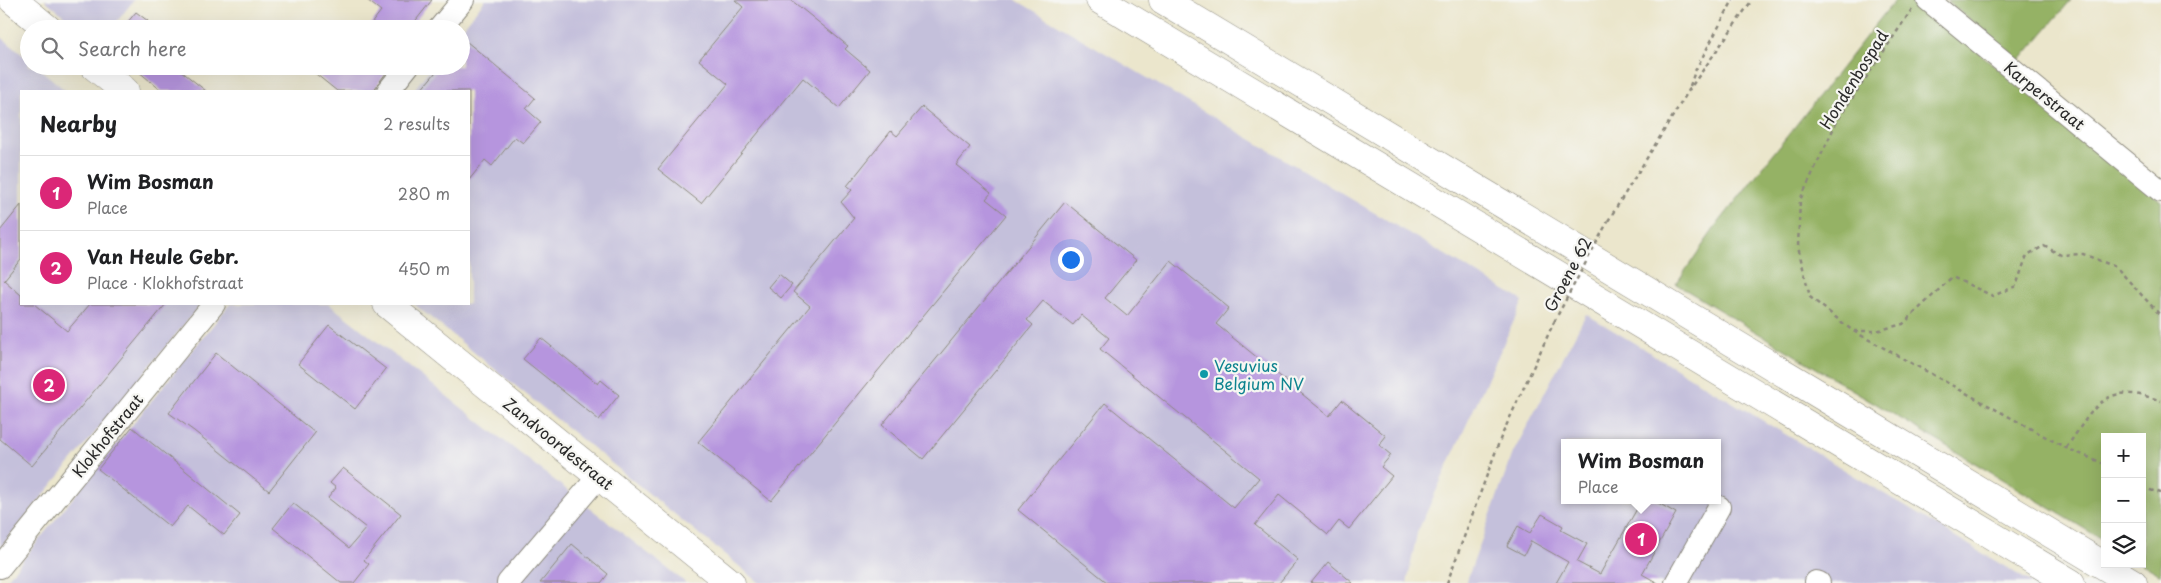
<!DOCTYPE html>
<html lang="en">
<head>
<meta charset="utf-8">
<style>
  body { margin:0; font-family:"Playpen Sans",sans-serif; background:#f6f6f6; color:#202124 }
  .controls { position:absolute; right:15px; bottom:15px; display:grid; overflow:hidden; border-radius:0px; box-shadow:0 5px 20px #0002 }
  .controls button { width:45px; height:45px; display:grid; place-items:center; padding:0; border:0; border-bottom:1px solid #e0e0e0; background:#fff; color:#202124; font:25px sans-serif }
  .you { position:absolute; left:1070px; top:259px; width:18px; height:18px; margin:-12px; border:4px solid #fff; border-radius:50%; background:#1a73e8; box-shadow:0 0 0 8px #1a73e833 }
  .badge { display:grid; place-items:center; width:32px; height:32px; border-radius:50%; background:#db2777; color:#fff; font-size:16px; font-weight:700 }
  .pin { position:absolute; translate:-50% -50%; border:2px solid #fff; box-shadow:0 1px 5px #0006 }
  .popup { position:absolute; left:1561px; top:439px; width:160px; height:65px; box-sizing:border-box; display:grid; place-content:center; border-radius:0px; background:#fff; filter:drop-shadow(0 1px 4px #0005); font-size:16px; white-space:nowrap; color:#757577 }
  .popup b { font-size:19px; color:#202124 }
  .popup::after { content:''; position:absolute; left:50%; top:100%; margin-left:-10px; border:10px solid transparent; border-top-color:#fff }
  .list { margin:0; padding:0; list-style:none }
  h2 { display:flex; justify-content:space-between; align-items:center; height:65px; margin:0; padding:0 20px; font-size:21px }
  h2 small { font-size:16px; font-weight:400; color:#757577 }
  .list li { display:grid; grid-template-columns:32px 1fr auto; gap:15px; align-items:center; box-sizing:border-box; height:75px; padding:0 20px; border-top:1px solid #e0e0e0 }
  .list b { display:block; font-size:19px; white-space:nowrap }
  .list p { margin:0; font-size:16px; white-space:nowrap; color:#757577 }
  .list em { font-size:16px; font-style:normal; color:#757577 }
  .icon { flex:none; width:28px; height:28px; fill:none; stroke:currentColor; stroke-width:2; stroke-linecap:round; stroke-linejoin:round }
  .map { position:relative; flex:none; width:2161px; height:583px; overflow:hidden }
  .search { position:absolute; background:#fff; box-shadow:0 5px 20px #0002; left:20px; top:20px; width:450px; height:55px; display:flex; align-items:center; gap:12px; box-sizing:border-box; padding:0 18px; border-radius:28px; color:#757577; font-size:19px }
  .panel { position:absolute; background:#fff; box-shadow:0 5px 20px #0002; left:20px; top:90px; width:450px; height:215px; border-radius:0px }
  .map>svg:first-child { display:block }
</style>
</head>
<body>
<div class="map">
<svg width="2161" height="583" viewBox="0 0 2161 583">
  <rect width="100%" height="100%" fill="#f6f6f2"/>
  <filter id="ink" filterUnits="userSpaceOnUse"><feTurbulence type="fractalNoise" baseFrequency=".02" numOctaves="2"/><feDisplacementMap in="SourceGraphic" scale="10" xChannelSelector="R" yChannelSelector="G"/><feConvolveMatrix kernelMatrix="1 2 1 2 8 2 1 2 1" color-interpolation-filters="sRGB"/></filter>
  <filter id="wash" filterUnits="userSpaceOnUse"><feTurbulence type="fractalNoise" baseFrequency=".0096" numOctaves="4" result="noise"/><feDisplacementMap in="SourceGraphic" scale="20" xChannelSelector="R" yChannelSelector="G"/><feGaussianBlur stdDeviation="1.12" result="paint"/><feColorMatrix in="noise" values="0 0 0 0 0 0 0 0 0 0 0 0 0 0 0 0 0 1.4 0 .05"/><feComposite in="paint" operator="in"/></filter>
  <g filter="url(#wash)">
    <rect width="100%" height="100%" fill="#ebe6cc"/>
    <g fill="#c4c0db" fill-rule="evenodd">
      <path d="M 45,0 L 134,0 L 111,29 L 80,29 Z"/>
      <path d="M 485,0 L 1016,0 L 1523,301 L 1417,533 L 1407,583 L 760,583 L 414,304 L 469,304 L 469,91 L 413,91 L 432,66 L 461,66 L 461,30 Z"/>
      <path d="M 0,36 L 29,60 L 29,66 L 36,66 L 66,91 L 21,91 L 21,304 L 201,304 L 0,548 Z"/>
      <path d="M 230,304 L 329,304 L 686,583 L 4,583 Z"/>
      <path d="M 1586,314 L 2032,583 L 1466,583 L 1513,453 ZM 1565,443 L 1717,443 L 1717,500 L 1565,500 Z"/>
    </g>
    <g fill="#95b265" stroke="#606e48">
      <path d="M 1895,0 L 1908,0 L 1961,38 L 2161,201 L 2161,575 L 2142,564 L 2142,437 L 2105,437 L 2105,541 L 1676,284 L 1716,226 Z"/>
      <path d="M 1946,0 L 2071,0 L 2020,60 Z"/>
    </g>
    <g id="blocks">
      <g fill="#b695de">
        <path d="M 367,0 L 432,0 L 409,29 L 367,29 L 381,11 Z"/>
        <path d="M 735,0 L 791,0 L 848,46 L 845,49 L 870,70 L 839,108 L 803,78 L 701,203 L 658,169 L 728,84 L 699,60 L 743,7 Z"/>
        <path d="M 136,12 L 148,21 L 141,29 L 122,29 Z"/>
        <path d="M 461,37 L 535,98 L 526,109 L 541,122 L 523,143 L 515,137 L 492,166 L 485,160 L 469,180 L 469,91 L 420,91 L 441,66 L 461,66 Z"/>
        <path d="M 132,66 L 175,66 L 206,91 L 162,91 Z"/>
        <path d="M 306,66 L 391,66 L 373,91 L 337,91 Z"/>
        <path d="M 922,107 L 970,147 L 956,165 L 991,193 L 986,199 L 1006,215 L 771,501 L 698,442 L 810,306 L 793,292 L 854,218 L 841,202 L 852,190 L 847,186 L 891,131 L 897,136 Z"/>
        <path d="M 1065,202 L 1136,260 L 1105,298 L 1127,316 L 1171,261 L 1229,308 L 1216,324 L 1329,416 L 1342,400 L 1386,436 L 1379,445 L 1391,455 L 1381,467 L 1392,476 L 1349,529 L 1339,521 L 1328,535 L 1279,495 L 1255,525 L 1298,560 L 1279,583 L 1108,583 L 1018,510 L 1105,403 L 1234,508 L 1259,478 L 1100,349 L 1109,338 L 1081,315 L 1073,325 L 1043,301 L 1027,320 L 1033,325 L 923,459 L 882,425 Z"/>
        <path d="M 21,205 L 21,259 L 4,280 L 21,295 L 21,304 L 34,304 L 67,331 L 90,304 L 166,304 L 32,466 L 0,439 L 0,231 Z"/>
        <path d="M 779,274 L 792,285 L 781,298 L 768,287 Z"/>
        <path d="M 329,325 L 386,369 L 355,409 L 298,364 Z"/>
        <path d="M 541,338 L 598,384 L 601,380 L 619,395 L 599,420 L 523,359 Z"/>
        <path d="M 216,353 L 315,433 L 269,491 L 194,431 L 169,413 Z"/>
        <path d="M 132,427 L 240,515 L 224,535 L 188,506 L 170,527 L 98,469 Z"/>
        <path d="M 343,468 L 401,514 L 364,560 L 369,564 L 354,583 L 341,583 L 273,528 L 293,503 L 349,548 L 366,528 L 328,498 L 336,488 L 330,483 Z"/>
        <path d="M 1642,500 L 1653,500 L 1676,513 L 1642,574 L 1658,583 L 1556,583 L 1568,562 L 1531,541 L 1524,555 L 1507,546 L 1518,526 L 1530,533 L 1542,514 L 1563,526 L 1561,530 L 1587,544 L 1577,562 L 1600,574 Z"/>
        <path d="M 572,544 L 608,574 L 601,583 L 540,583 Z"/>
        <path d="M 1328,562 L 1353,583 L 1311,583 Z"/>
      </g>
    </g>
  </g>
  <g filter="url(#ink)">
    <use href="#blocks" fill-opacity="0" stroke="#8b887c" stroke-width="1"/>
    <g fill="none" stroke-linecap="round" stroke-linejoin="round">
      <g stroke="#8b887c" stroke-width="24">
        <g id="minor">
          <path d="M 1928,0 L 2161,191"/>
          <path d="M 439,29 L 463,0"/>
          <path d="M 388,91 L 408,66"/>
          <path d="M 0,567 L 214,304"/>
          <path d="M 1816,582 L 1819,583"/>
          <path d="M 508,583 L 599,476"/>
          <path d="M 1676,583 L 1719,507"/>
        </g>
      </g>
      <g stroke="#8b887c" stroke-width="29">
        <g id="major">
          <path d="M 13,0 L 48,29"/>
          <path d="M 94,66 L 125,91"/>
          <path d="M 387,304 L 731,583"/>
        </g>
      </g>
      <g stroke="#8b887c" stroke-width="29">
        <g id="highway">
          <path d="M 1100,0 L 2071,583"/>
          <path d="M 1163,0 L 2133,583"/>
        </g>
      </g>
      <g stroke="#8b887c" stroke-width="2.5" stroke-dasharray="4 4" stroke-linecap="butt">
        <path d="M 1912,9 L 1837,121 L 1800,200 L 1798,247 L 1810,297 L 1853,331 L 2066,448 L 2105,464"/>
        <path d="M 1690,86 L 1695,71 L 1733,0"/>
        <path d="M 1608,221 L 1689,90 L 1752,0"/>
        <path d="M 1854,331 L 1876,331 L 1903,324 L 1952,277 L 1993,296 L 2016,286 L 2027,255 L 2044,246 L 2061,255 L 2083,254 L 2116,267 L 2161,316"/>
        <path d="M 2066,448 C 2096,406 2103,380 2161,401"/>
        <path d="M 2142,488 L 2161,493"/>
        <path d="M 1447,583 L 1501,437 L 1554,322"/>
      </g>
      <use href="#minor" stroke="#fff" stroke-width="22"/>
      <use href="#major" stroke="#fff" stroke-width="28"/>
      <use href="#highway" stroke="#fff" stroke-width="28"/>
      <path stroke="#8b887c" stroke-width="2.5" stroke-dasharray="4 4" stroke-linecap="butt" d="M 1554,322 L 1608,221"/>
    </g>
  </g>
  <circle fill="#0f9aa8" stroke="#f6f6f2" stroke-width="2" cx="1204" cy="374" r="5"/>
  <g text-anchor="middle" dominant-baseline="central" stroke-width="4.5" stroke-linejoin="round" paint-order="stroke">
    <g font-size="16" fill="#2b2b2b" stroke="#f6f6f2">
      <text transform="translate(1853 79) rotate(-58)">Hondenbospad</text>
      <text transform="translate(2045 95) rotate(39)">Karperstraat</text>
      <text transform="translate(1567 274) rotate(-62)">Groene 62</text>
      <text transform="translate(107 435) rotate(-51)">Klokhofstraat</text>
      <text transform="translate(559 443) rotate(39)">Zandvoordestraat</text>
    </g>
    <g font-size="16" fill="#0d838f" stroke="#f6f6f2" text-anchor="start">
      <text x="1214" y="365">Vesuvius<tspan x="1214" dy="18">Belgium NV</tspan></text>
    </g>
  </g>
</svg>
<div class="controls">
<button>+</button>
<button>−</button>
<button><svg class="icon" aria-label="layers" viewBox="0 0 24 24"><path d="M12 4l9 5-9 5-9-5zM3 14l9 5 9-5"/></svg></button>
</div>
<div class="you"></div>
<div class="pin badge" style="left:1641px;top:539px">1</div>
<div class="popup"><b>Wim Bosman</b>Place</div>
<div class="pin badge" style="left:49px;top:385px">2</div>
<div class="search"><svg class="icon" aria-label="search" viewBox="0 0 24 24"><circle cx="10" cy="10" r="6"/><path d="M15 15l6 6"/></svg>Search here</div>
<section class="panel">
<h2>Nearby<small>2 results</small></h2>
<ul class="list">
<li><span class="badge">1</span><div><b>Wim Bosman</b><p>Place</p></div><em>280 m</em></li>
<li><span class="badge">2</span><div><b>Van Heule Gebr.</b><p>Place · Klokhofstraat</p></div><em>450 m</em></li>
</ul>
</section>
</div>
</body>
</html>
